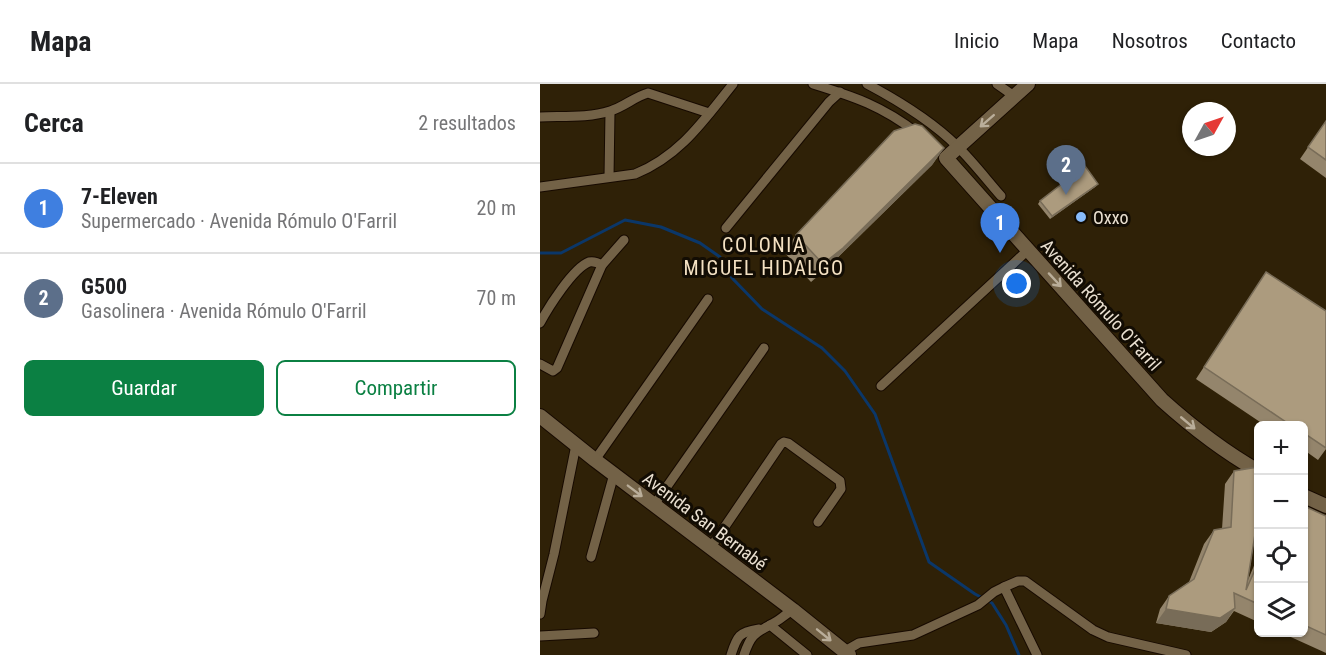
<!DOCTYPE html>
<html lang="es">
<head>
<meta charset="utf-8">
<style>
  body { margin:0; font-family:"Roboto Condensed",sans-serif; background:#f6f6f6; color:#202124 }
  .controls { position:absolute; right:18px; bottom:18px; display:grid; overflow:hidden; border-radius:9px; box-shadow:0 2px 4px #0004 }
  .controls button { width:54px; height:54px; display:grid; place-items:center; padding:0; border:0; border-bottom:2px solid #e0e0e0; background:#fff; color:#202124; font:30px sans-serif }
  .compass { position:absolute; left:642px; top:18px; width:54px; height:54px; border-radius:50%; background:#fff; box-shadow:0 2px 4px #0004; rotate:50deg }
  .you { position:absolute; left:477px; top:200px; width:21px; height:21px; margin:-15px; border:4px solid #fff; border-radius:50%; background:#1a73e8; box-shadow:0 0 0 9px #1a73e833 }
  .badge { display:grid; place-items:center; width:39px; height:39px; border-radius:50%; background:#0b8043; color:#fff; font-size:20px; font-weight:700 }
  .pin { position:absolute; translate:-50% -50px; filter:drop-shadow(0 2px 3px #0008) }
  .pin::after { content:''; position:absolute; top:32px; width:21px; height:18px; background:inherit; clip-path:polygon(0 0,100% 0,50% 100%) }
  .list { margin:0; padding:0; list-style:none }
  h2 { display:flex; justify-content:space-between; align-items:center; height:78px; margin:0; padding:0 24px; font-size:26px }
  h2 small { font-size:20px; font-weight:400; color:#757577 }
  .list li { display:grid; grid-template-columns:39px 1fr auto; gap:18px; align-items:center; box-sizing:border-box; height:90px; padding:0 24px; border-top:2px solid #e0e0e0 }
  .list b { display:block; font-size:22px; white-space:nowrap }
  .list p { margin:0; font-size:20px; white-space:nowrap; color:#757577 }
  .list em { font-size:20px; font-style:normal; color:#757577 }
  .actions { display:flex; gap:12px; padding:18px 24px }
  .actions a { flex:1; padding:14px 0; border:2px solid #0b8043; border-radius:9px; text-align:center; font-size:21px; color:#0b8043 }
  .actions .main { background:#0b8043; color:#fff }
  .icon { flex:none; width:33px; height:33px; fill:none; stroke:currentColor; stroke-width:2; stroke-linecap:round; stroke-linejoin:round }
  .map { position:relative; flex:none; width:786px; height:571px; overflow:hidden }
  header { display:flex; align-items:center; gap:36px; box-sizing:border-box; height:84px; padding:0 30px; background:#fff; border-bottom:2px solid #e0e0e0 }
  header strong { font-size:28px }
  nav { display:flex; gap:33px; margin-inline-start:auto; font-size:21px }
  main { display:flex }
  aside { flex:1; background:#fff }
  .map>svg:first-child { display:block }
</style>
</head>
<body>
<header>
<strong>Mapa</strong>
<nav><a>Inicio</a><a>Mapa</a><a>Nosotros</a><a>Contacto</a></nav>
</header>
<main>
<aside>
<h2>Cerca<small>2 resultados</small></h2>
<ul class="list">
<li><span class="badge" style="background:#3f7fe0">1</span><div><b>7-Eleven</b><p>Supermercado · Avenida Rómulo O'Farril</p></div><em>20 m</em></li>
<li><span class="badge" style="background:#5c6f8a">2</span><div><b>G500</b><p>Gasolinera · Avenida Rómulo O'Farril</p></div><em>70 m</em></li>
</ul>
<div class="actions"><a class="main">Guardar</a><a>Compartir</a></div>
</aside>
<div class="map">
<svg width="786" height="571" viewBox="0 0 786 571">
  <rect width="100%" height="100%" fill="#2f2107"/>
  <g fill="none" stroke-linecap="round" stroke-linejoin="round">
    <path stroke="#0b3769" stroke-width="3" d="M 0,169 L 21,169 L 85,136 L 121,143 L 160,159 L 180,173 L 192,194 L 222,225 L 282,264 L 305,287 L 335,330 L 389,478 L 435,510 L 452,519 L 466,541 L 479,571"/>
    <g stroke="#170a00" stroke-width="11">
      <g id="street">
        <path d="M 273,0 C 315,13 342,22 377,49"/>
        <path d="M 327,0 C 359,17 392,37 418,63 C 433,78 447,96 461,112"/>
        <path d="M 457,0 L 474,12"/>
        <path d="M 0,33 C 22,32 49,34 70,27 C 84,23 94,13 108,9 L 169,29"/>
        <path d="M 69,93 L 70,28"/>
        <path d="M 0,103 L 95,90 C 140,72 164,36 193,0"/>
        <path d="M 186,144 L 289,18 L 300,8"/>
        <path d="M 0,239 C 8,224 33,184 49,178 C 54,177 57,178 62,181"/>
        <path d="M 0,280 L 13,287 L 17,284 L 62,181 L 84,156"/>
        <path d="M 341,302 L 488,166"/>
        <path d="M 55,376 L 168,215"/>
        <path d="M 114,421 L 224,264"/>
        <path d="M 171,463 L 241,360 L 244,358 L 248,359 L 300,397 L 301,405 L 278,438"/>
        <path d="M 51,473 L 74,390"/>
        <path d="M 464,503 L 497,571"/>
        <path d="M 0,530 L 2,517 L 14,470 L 36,361"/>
        <path d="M 230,541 L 267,571"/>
        <path d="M 0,552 L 54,549"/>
        <path d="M 305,567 L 319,559 L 373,551 L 438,521 L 454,508 L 464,503 L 478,497 L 485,497 L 553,546 L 568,553 L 646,571"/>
        <path d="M 191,571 C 197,552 199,548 219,545"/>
        <path d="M 204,571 C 212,547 217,549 237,537 C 242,534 247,529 253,526"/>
      </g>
    </g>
    <g stroke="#170a00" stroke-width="16">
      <g id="secondary">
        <path d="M 488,0 L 406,74 L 622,316 C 652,343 683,367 718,387"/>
        <path d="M 0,332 L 55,376 L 253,526 L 309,571"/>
        <path d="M 764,412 L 786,422"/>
      </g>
    </g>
    <use href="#street" stroke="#736247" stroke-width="9"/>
    <use href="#secondary" stroke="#736247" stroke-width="14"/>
  </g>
  <g fill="#94856c">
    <path d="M 786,37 L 786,94 L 760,75 Z"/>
    <path d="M 404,64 L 392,81 L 290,181 L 271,198 L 244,168 L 256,151 Z"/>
    <path d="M 558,100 L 555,103 L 510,135 L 498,120 L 500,117 Z"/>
    <path d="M 726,188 L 786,227 L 786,365 L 778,376 L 764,366 L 764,342 L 726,342 L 656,295 Z"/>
    <path d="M 694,387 L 718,451 L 715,451 L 708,496 L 718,472 L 718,538 L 694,527 L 686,538 L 671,548 L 616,539 L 620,525 L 629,512 L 649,498 L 664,460 L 674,446 L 682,445 L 685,400 Z"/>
    <path d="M 764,422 L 786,432 L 786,569 L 742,549 L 764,549 Z"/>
  </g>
  <g fill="#786c58">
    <path d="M 404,64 L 392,81 L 290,181 L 271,198 L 283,180 Z"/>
    <path d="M 558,100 L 555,103 L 510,135 L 512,132 Z"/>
    <path d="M 717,438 L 718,438 L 718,451 L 707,451 Z"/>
    <path d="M 695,524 L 686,538 L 671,548 L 616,539 L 626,525 Z"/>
  </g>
  <g fill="#ac9b7e" stroke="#786c58" stroke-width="1.5">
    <path d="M 786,37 L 786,76 L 768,63 Z"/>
    <path d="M 375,40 L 382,42 L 404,64 L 303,164 L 283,180 L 256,151 L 354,47 Z"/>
    <path d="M 545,82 L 558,100 L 512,132 L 500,117 Z"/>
    <path d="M 726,188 L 786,227 L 786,364 L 764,349 L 764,342 L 752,342 L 664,283 Z"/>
    <path d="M 718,383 L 718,438 L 717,438 L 706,506 L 718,479 L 718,520 L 694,509 L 695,524 L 680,534 L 626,525 L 629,512 L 654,495 L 674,446 L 691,443 L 694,387 Z"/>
    <path d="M 764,422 L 786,432 L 786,551 L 764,541 Z"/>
  </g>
  <defs><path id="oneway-shaft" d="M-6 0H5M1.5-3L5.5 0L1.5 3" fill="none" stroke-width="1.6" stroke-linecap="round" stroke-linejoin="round" transform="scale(1.5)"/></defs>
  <g stroke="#baae9a">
    <use href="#oneway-shaft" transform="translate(447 37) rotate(139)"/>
    <use href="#oneway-shaft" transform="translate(515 196) rotate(47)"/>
    <use href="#oneway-shaft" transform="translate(648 339) rotate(40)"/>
    <use href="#oneway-shaft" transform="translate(95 407) rotate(37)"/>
    <use href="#oneway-shaft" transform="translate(284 551) rotate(39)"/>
  </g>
  <circle fill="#87bbfb" stroke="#120c03" stroke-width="2" cx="541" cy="133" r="6"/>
  <g text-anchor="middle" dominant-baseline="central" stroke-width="6" stroke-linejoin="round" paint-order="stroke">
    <g font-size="18" fill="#eae0d1" stroke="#120c03" text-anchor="start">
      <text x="553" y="133">Oxxo</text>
    </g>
    <g font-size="18" fill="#eae0d1" stroke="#120c03">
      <text transform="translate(561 221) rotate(48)">Avenida Rómulo O'Farril</text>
      <text transform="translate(165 437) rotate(37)">Avenida San Bernabé</text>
    </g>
    <g font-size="20" letter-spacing="1.5" fill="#f4e1c3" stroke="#120c03">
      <text x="224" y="161">COLONIA<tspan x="224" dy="23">MIGUEL HIDALGO</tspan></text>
    </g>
  </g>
</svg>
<div class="controls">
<button>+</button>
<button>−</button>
<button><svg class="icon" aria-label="locate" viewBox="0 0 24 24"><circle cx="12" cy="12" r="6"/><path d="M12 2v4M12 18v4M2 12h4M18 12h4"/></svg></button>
<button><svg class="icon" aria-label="layers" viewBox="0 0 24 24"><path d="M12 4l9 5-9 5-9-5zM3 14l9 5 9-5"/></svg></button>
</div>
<svg class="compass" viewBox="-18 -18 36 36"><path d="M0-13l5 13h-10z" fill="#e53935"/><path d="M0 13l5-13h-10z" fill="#757577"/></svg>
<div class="you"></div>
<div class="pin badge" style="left:460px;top:169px;background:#3f7fe0">1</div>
<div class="pin badge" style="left:526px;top:111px;background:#5c6f8a">2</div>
</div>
</main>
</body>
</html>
